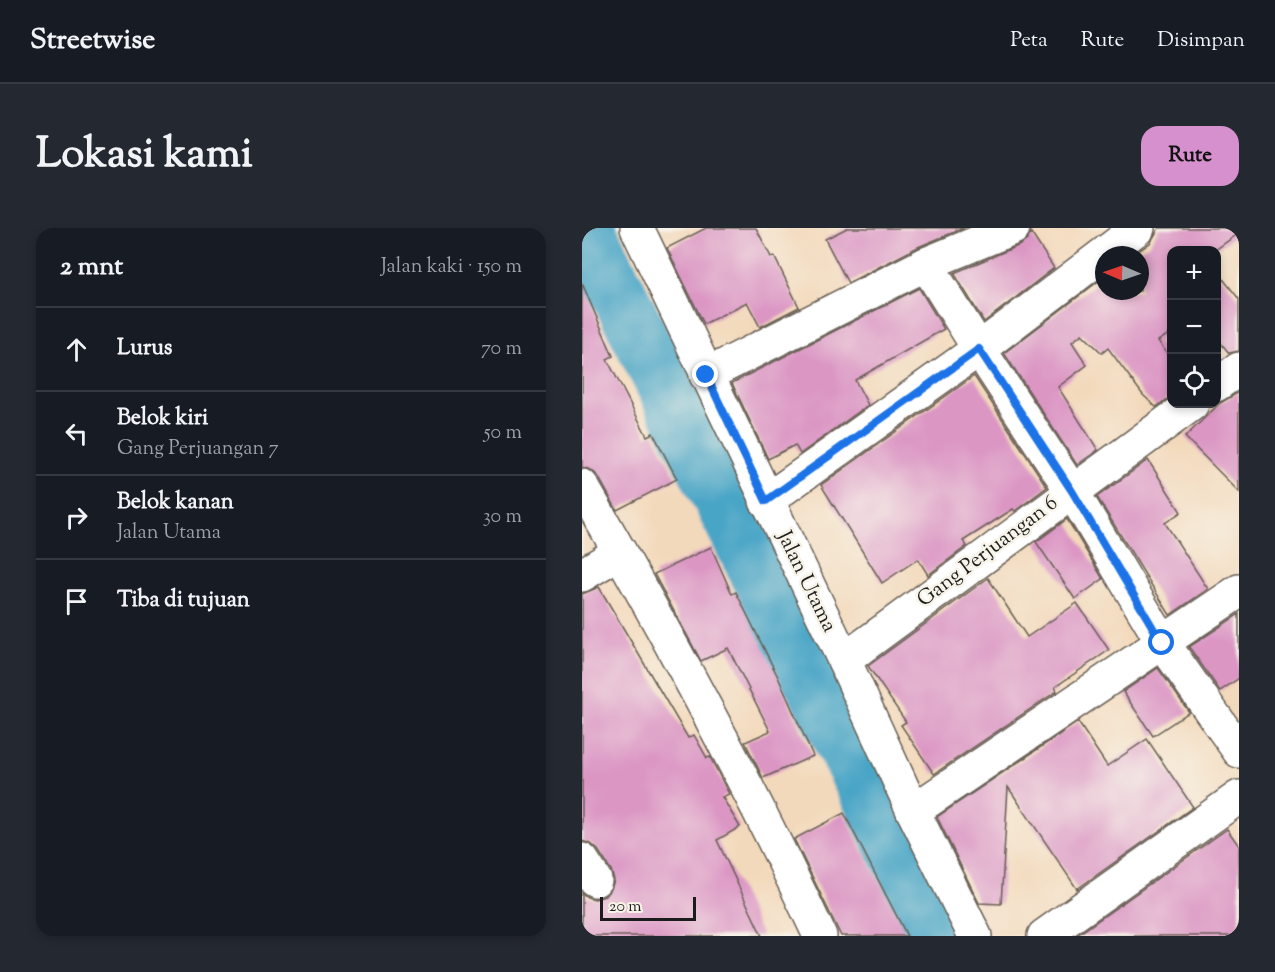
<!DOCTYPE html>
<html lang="id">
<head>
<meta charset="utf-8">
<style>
  body { margin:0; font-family:"Sorts Mill Goudy",serif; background:#242831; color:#f1f3f6 }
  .controls { position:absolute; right:18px; top:18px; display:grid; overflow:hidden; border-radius:12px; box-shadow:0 3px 9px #0003 }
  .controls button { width:54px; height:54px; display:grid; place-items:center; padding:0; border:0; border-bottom:2px solid #363941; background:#171b24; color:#f1f3f6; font:30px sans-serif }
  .compass { position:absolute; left:513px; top:18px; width:54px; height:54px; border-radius:50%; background:#171b24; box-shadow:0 3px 9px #0003; rotate:272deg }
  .scale { position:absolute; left:18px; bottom:15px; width:96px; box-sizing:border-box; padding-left:6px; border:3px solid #1c1c1c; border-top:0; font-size:16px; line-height:21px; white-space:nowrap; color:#1c1c1c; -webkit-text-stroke:4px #f7f3e8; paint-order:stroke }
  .stop { position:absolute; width:18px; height:18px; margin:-14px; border:4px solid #1a73e8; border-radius:50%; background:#fff }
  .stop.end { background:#1a73e8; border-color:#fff; box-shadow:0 2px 6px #0008 }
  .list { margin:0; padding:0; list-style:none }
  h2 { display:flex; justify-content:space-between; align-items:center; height:78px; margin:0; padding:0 24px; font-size:26px }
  h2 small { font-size:20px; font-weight:400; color:#9ea1a6 }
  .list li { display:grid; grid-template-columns:39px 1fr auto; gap:18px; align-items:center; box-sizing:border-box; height:84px; padding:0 24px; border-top:2px solid #363941 }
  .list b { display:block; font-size:22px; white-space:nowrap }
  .list p { margin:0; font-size:20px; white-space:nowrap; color:#9ea1a6 }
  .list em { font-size:20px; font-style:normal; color:#9ea1a6 }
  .icon { flex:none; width:33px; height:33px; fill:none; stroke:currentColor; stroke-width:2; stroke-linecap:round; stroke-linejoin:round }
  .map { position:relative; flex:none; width:657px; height:708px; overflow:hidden; border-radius:18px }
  header { display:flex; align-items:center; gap:36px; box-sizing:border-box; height:84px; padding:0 30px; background:#171b24; border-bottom:2px solid #363941 }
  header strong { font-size:28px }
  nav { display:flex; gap:33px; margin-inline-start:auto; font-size:21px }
  .intro { display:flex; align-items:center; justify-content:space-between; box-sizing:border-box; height:144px; padding:0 36px }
  h1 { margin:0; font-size:42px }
  .button { padding:15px 27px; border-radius:18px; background:#d690ce; color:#111; font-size:21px; font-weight:700 }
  main { display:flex; gap:36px; padding:0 36px }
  aside { flex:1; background:#171b24; border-radius:18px; box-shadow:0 3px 9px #0003 }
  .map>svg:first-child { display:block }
</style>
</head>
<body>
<header>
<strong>Streetwise</strong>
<nav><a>Peta</a><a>Rute</a><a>Disimpan</a></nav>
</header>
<div class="intro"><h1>Lokasi kami</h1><a class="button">Rute</a></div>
<main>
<aside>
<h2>2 mnt<small>Jalan kaki · 150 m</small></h2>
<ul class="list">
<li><svg class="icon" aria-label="ahead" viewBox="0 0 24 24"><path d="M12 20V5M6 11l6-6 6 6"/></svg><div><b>Lurus</b></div><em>70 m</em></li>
<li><svg class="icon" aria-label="left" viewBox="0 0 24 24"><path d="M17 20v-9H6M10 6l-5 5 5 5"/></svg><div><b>Belok kiri</b><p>Gang Perjuangan 7</p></div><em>50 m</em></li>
<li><svg class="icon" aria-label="right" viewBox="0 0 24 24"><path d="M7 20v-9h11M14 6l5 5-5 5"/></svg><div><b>Belok kanan</b><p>Jalan Utama</p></div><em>30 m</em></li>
<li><svg class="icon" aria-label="arrive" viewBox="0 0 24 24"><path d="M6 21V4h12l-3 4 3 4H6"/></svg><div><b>Tiba di tujuan</b></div></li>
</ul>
</aside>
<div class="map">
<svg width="657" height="708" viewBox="0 0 657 708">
  <rect width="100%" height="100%" fill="#f7f3e8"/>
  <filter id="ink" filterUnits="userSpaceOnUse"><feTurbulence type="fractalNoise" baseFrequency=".0167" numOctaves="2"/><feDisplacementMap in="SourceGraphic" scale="12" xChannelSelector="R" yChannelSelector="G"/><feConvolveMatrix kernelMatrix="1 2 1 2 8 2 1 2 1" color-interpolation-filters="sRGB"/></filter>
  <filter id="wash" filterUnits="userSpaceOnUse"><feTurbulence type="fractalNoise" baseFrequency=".008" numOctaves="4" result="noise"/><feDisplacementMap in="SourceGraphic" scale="24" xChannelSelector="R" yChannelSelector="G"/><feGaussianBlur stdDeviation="1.35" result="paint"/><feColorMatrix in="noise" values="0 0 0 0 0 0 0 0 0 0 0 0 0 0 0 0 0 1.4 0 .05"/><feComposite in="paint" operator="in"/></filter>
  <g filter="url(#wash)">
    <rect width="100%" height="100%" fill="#f3d9bb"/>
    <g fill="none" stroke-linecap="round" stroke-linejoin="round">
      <path stroke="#48a5c6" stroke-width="57" d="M 4,0 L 357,708"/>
    </g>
    <g id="blocks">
      <g fill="#db96c4">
        <path d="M 124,0 L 174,0 L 189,29 L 192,28 L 217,79 L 178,99 L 165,74 L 122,96 L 85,20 Z"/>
        <path d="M 265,0 L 382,0 L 336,19 L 266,55 L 243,11 Z"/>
        <path d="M 577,0 L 657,0 L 657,5 L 633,22 L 590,22 L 590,104 L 576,113 L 590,132 L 590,168 L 574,179 L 561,167 L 526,120 L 520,125 L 500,106 L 490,114 L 505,137 L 476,159 L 516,222 L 495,237 L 422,125 L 522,49 L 522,63 L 558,63 L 558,27 L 551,27 L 568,15 Z"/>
        <path d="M 449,5 L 472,40 L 402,94 L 372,45 L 438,17 L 445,12 Z"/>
        <path d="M 634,42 L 657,71 L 657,123 L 647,125 L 634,109 Z"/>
        <path d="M 0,55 L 31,128 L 25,131 L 65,208 L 71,205 L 95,251 L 35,282 L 16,248 L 9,242 L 0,239 Z"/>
        <path d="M 337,60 L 362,101 L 273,152 L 286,177 L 218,226 L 213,217 L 186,231 L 150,155 Z"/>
        <path d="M 392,148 L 465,259 L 433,283 L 431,281 L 381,313 L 385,318 L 346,347 L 336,331 L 300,355 L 239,257 Z"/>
        <path d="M 657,164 L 657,264 L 603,209 L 638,175 Z"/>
        <path d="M 566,232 L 599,284 L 583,295 L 626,361 L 588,387 L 515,269 Z"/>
        <path d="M 485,291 L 521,351 L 493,371 L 454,314 Z"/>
        <path d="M 129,319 L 150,366 L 154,364 L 196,449 L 231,528 L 181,550 L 163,514 L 188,503 L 146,420 L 119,433 L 72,346 Z"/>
        <path d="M 406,350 L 445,409 L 495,375 L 527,422 L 473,459 L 475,463 L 352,546 L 319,497 L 324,494 L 286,438 Z"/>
        <path d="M 17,359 L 106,510 L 112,507 L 125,530 L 128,529 L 147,566 L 140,569 L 158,599 L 135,612 L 180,708 L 0,708 L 0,665 L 5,669 L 13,671 L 23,668 L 29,661 L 32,652 L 29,642 L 16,622 L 9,616 L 0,613 L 0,366 Z"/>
        <path d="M 657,386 L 657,450 L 638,463 L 607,419 Z"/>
        <path d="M 576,440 L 607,484 L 571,508 L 541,464 Z"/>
        <path d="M 496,494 L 525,538 L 565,511 L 611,579 L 495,661 L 426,559 L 419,676 L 397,675 L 355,589 Z"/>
        <path d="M 262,585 L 287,634 L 325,708 L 259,708 L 212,611 Z"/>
        <path d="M 645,601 L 657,618 L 657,708 L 494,708 Z"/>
      </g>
    </g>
  </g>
  <g filter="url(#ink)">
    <use href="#blocks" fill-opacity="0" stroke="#675e54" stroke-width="1.5"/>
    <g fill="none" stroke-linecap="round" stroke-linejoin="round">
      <g stroke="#675e54" stroke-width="36">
        <g id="street">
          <path d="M 55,0 L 262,432 L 331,583 L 393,708"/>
          <path d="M 344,36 L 431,0"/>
          <path d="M 124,147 L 344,36 L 397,121 L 490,263 L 581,415 L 657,523"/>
          <path d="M 634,157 L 657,141"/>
          <path d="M 0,258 C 85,405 166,554 238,708"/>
          <path d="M 184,273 L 397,121 L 556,0"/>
          <path d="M 0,347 L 38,324"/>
          <path d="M 262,432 L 610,176"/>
          <path d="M 331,583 L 657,363"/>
          <path d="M 0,632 L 13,652"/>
          <path d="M 462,708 L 657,569"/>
        </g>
      </g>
      <use href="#street" stroke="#fff" stroke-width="33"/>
    </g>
  </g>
  <g fill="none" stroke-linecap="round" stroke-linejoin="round" filter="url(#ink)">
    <path stroke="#1a73e8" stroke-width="8" d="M 124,147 L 184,273 L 397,121 L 490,263 L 580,415"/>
  </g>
  <g text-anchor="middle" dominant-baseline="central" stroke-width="5" stroke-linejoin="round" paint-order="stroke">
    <g font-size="21" fill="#1c1c1c" stroke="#f7f3e8">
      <text transform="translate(406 324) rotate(-37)">Gang Perjuangan 6</text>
      <text transform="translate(224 354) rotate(64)">Jalan Utama</text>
    </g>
  </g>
</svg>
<div class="controls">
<button>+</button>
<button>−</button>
<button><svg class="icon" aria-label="locate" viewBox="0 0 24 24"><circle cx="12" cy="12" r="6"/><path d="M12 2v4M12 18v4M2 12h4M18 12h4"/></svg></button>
</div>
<svg class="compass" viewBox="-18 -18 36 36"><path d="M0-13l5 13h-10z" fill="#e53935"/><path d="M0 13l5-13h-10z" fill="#9ea1a6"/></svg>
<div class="scale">20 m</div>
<div class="stop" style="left:580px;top:415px"></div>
<div class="stop end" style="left:124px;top:147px"></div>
</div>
</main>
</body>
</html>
